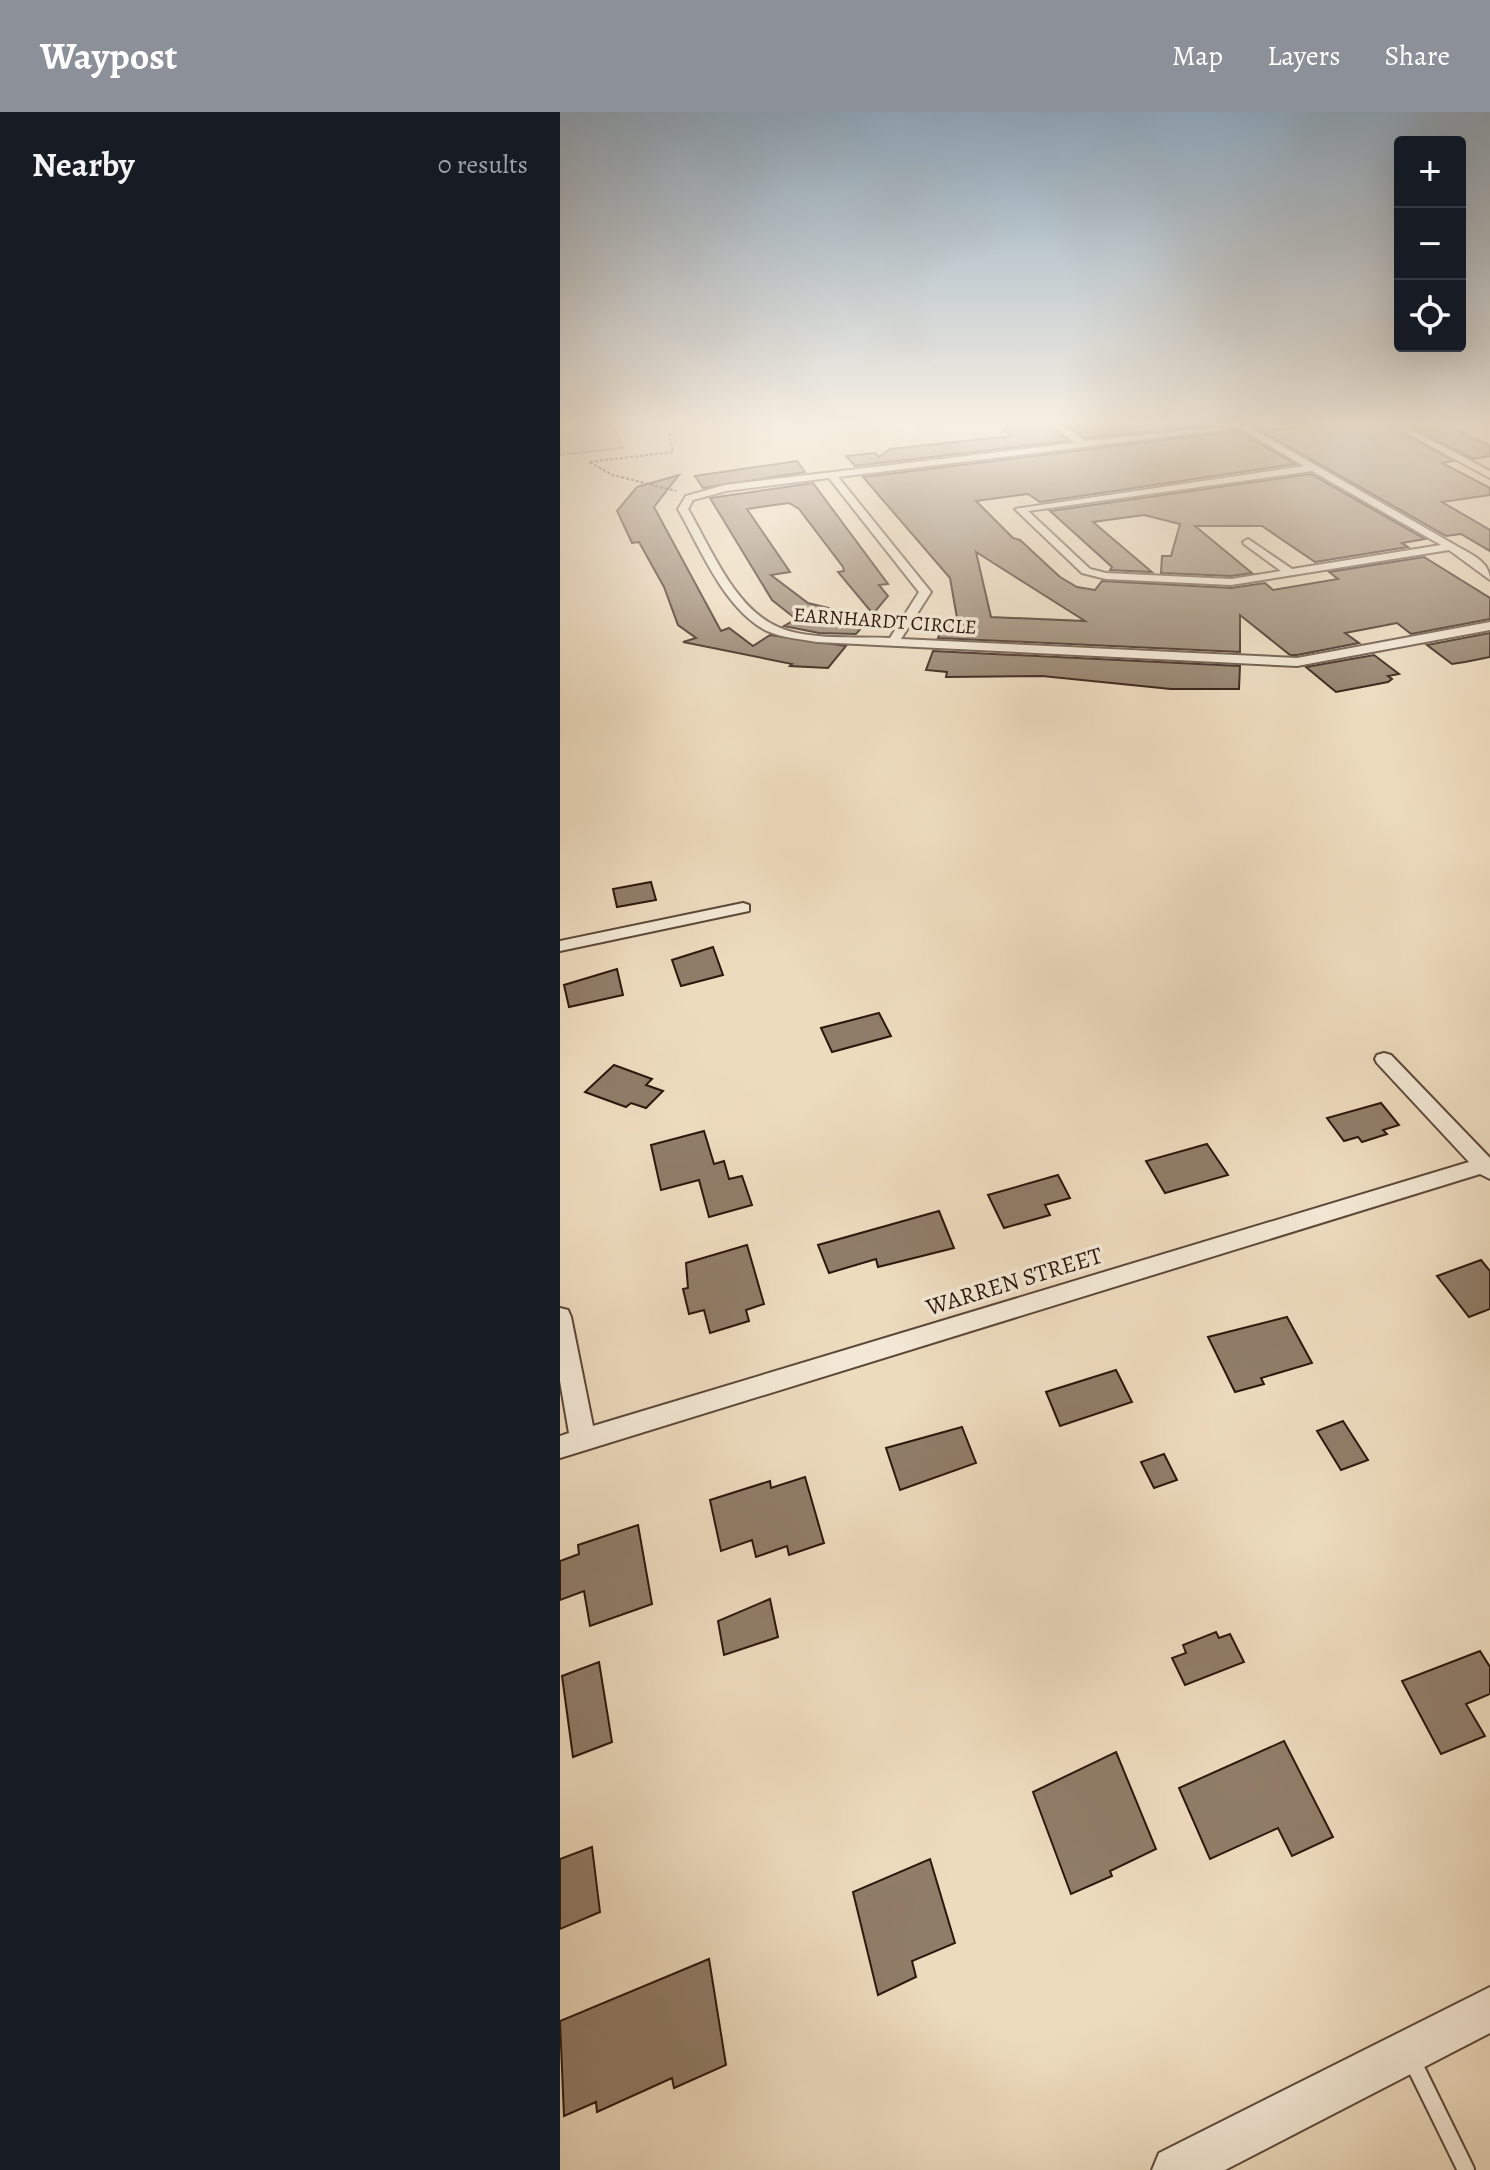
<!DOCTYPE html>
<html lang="en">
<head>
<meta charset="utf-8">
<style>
  body { margin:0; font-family:Alegreya,serif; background:#242831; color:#f1f3f6 }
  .controls { position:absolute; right:24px; top:24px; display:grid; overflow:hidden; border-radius:8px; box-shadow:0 8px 32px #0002 }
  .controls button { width:72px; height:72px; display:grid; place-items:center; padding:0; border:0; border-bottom:2px solid #363941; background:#171b24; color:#f1f3f6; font:40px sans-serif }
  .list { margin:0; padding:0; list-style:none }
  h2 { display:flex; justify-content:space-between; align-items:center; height:104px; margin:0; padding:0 32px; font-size:34px }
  h2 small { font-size:26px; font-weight:400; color:#9ea1a6 }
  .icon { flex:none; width:44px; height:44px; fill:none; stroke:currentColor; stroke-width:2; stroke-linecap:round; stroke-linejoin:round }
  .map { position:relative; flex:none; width:930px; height:2058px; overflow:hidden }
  header { display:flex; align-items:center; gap:48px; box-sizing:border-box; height:112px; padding:0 40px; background:#8c9099; color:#fff }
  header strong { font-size:38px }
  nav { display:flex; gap:44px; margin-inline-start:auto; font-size:28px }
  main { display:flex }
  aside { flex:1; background:#171b24 }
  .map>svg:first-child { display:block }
</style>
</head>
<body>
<header>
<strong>Waypost</strong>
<nav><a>Map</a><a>Layers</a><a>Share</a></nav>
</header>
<main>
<aside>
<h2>Nearby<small>0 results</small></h2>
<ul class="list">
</ul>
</aside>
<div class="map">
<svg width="930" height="2058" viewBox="0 0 930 2058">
  <rect width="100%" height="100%" fill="#eddbbe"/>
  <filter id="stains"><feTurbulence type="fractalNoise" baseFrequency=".0025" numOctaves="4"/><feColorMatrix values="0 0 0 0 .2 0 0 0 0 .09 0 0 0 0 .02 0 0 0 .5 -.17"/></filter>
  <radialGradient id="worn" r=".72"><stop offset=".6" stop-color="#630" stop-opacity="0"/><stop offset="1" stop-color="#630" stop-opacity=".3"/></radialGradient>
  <path fill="#ccbaa0" stroke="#7c6856" stroke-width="2" d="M 52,313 L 63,336 L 0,343 L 0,318 Z"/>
  <g fill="#907d69" stroke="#2c170d" stroke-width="2" fill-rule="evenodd">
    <path d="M 443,311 L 487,311 L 508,329 L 295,354 L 286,344 L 315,341 L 319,345 L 330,337 L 451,324 L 443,317 L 449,316 Z"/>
    <path d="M 504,311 L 674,311 L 526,326 Z"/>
    <path d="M 770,311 L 825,311 L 893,349 L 882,351 L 930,376 L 930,383 L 882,390 L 930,418 L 930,439 L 901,422 L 886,424 L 696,316 L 703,313 L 704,319 Z"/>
    <path d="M 844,311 L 884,311 L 930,334 L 930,344 L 913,347 Z"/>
    <path d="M 678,319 L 735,352 L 480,390 L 468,382 L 416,389 L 453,426 L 460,428 L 500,465 L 517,475 L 535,478 L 542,469 L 671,476 L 705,471 L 713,478 L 778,467 L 769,460 L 864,445 L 930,486 L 930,507 L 851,522 L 837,511 L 785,521 L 799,531 L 737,543 L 730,543 L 680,503 L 680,540 L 378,526 L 386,506 L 397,506 L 390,466 L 303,365 ZM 416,440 L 525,509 L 431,505 Z"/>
    <path d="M 237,349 L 245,360 L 143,376 L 135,364 Z"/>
    <path d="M 751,362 L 865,427 L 842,431 L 848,435 L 755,450 L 702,414 L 635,414 L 692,461 L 671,464 L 601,461 L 602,444 L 611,444 L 620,412 L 584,403 L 533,410 L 592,460 L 550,458 L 552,455 L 490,399 Z"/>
    <path d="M 119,363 L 94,395 L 161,519 L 169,516 L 193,534 L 210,523 L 286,534 L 268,556 L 230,554 L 232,552 L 123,530 L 136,526 L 118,513 L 104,475 L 79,430 L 72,431 L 57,399 L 77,375 Z"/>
    <path d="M 253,371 L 328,472 L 319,473 L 328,484 L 313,502 L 278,460 L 284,459 L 283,455 L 239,397 L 229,391 L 187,397 L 230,460 L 211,463 L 248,491 L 310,506 L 296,522 L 259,521 L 224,514 L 236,507 L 212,488 L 150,386 Z"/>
    <path d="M 930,521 L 930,545 L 905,550 L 892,552 L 867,533 Z"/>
    <path d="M 373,539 L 680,554 L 679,577 L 611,577 L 482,564 L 386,565 L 387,560 L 366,558 Z"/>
    <path d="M 814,543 L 839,562 L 828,564 L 832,567 L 828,570 L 776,580 L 746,555 Z"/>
    <path d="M 91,770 L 96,788 L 57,795 L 53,777 Z"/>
    <path d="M 153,835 L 163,863 L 121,874 L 112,848 Z"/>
    <path d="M 57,857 L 63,883 L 9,895 L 4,873 Z"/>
    <path d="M 319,901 L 331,924 L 272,940 L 261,916 Z"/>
    <path d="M 54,953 L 92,967 L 86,973 L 103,979 L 86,996 L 71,991 L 66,995 L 25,980 Z"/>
    <path d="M 821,991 L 839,1013 L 823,1018 L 827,1022 L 802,1030 L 798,1025 L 784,1029 L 767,1006 Z"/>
    <path d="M 144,1019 L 154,1052 L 164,1049 L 169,1067 L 182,1064 L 192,1093 L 149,1105 L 139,1068 L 101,1078 L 91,1033 Z"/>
    <path d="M 647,1032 L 668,1063 L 605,1081 L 586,1049 Z"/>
    <path d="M 498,1063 L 510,1086 L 485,1093 L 490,1103 L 444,1116 L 428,1083 Z"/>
    <path d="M 379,1099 L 394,1136 L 318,1155 L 316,1147 L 269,1161 L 258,1133 Z"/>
    <path d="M 187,1133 L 204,1192 L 186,1198 L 189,1209 L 150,1221 L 144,1198 L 129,1202 L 123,1177 L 128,1176 L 126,1151 Z"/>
    <path d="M 921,1148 L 930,1159 L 930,1197 L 909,1205 L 877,1164 Z"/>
    <path d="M 727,1205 L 752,1251 L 701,1266 L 704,1272 L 675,1280 L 648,1225 Z"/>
    <path d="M 556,1258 L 572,1290 L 500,1314 L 486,1280 Z"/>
    <path d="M 783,1309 L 808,1348 L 781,1358 L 757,1319 Z"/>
    <path d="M 402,1315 L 416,1351 L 340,1378 L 326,1336 Z"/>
    <path d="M 604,1342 L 617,1368 L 594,1376 L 581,1350 Z"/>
    <path d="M 245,1365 L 264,1431 L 229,1443 L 227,1434 L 196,1445 L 192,1428 L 161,1439 L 150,1388 L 210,1369 L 211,1376 Z"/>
    <path d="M 78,1413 L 92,1492 L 30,1514 L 24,1479 L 0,1488 L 0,1449 L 19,1442 L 18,1433 Z"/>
    <path d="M 210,1487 L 218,1525 L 164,1543 L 158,1509 Z"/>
    <path d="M 656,1520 L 659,1526 L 670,1522 L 684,1550 L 625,1573 L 612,1546 L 626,1541 L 623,1533 Z"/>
    <path d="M 920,1539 L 930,1555 L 930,1582 L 906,1592 L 925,1624 L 881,1642 L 842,1569 Z"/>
    <path d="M 39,1550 L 52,1630 L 13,1645 L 2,1564 Z"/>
    <path d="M 724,1629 L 773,1725 L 732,1744 L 718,1716 L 650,1747 L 619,1676 Z"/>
    <path d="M 556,1640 L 596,1737 L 550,1759 L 552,1764 L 511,1782 L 473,1680 Z"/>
    <path d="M 32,1735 L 40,1800 L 0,1817 L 0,1747 Z"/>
    <path d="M 370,1747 L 395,1831 L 352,1849 L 356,1865 L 318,1883 L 293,1780 Z"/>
    <path d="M 149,1847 L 166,1953 L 114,1976 L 112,1966 L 37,2000 L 36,1990 L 4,2004 L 0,1909 Z"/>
  </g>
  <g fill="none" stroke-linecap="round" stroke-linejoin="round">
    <g stroke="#5c4839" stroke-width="20">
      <path id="service" d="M 852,1948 L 906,2058"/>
    </g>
    <g stroke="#5c4839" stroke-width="4">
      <g id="minor">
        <path d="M 490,311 L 499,311 L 525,329 L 701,311 L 689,315 L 895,433 C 910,442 930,449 930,468 L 889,438 L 671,473 L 546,467 L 522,461 L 455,397 L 744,354 L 679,316 L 278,365 L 371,480 L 341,527 L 737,546 L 930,510 L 930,518 L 737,554 L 257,530 C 241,527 222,526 207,519 C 164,497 141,437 118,397 L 126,384 L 165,373 L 515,331 ZM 752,359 L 881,433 L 732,457 L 688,427 L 683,430 L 684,432 L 721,459 L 671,467 L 546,461 L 530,457 L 468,399 ZM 269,366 L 359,480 L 330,526 C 295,524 250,529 218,515 C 174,496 151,436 128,397 L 133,388 L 166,379 Z"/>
        <path d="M 828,311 L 838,311 L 930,359 L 930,366 Z"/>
        <path d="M 183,791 L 189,793 L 189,799 L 0,839 L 0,829 Z"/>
        <path d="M 824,941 L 831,943 L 930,1046 L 930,1067 L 920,1062 L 0,1346 L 0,1324 L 9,1321 L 0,1269 L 0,1196 L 8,1198 L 11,1205 L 33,1314 L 909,1050 L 817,951 L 815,947 L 817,943 Z"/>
      </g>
    </g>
    <g stroke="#5c4839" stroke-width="4">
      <path id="tertiary" d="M 930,1875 L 930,1921 L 665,2058 L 592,2058 L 599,2041 Z"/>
    </g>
    <path stroke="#2c170d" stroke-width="2" stroke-dasharray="3 2" stroke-linecap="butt" d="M 107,311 L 113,340 L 29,350 L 53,363 L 116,379"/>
    <use href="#service" stroke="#f3e8d5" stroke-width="16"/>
    <use href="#minor" fill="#f3e8d5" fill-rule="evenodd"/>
    <use href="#tertiary" fill="#f3e8d5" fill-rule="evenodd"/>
  </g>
  <linearGradient id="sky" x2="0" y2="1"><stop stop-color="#8fa9bf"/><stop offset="0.52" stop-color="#f7efe2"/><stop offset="1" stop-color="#f7efe2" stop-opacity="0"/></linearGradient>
  <rect width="930" height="599" fill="url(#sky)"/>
  <g text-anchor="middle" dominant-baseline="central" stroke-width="7" stroke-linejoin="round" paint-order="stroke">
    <g font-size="20" fill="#2c170d" stroke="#f3e8d5">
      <text transform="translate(325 509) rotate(4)">EARNHARDT CIRCLE</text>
    </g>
    <g font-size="24" fill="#2c170d" stroke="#f3e8d5">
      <text transform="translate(454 1169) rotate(-17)">WARREN STREET</text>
    </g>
  </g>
  <rect width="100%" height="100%" filter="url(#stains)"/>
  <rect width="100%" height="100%" fill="url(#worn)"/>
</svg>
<div class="controls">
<button>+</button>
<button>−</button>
<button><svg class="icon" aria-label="locate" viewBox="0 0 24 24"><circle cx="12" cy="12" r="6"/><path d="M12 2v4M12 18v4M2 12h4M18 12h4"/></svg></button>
</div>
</div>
</main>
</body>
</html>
